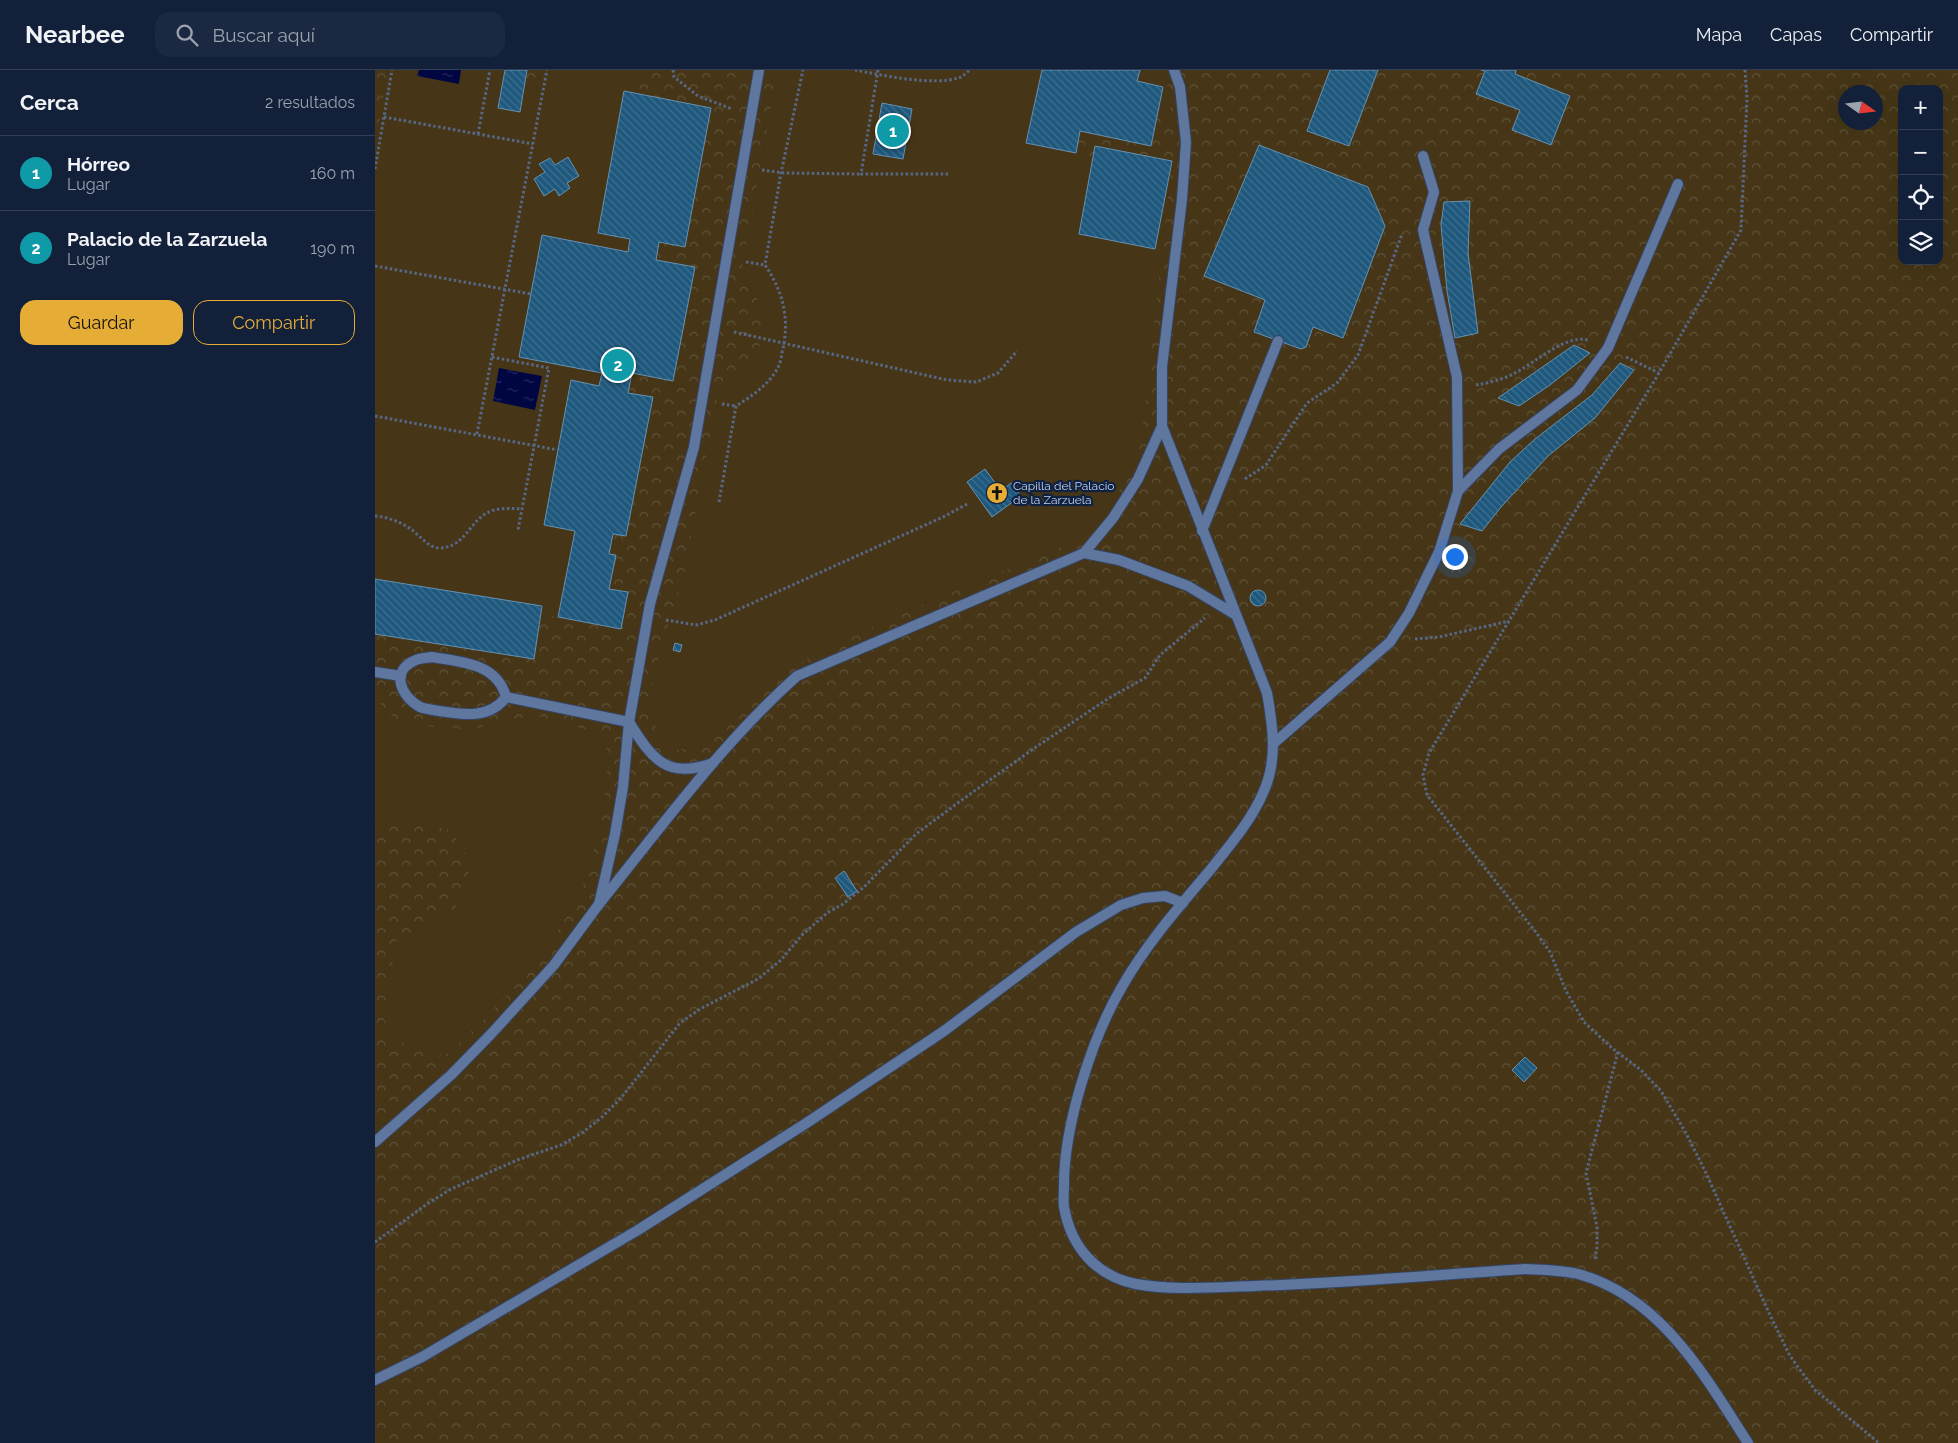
<!DOCTYPE html>
<html lang="es">
<head>
<meta charset="utf-8">
<style>
  body { margin:0; font-family:Raleway,sans-serif; background:#1b2842; color:#f1f3f6 }
  .controls { position:absolute; right:15px; top:15px; display:grid; overflow:hidden; border-radius:10px; box-shadow:0 5px 20px #0002 }
  .controls button { width:45px; height:45px; display:grid; place-items:center; padding:0; border:0; border-bottom:1px solid #313e54; background:#12203a; color:#f1f3f6; font:25px sans-serif }
  .compass { position:absolute; left:1463px; top:15px; width:45px; height:45px; border-radius:50%; background:#12203a; box-shadow:0 5px 20px #0002; rotate:104deg }
  .you { position:absolute; left:1079px; top:486px; width:18px; height:18px; margin:-12px; border:4px solid #fff; border-radius:50%; background:#1a73e8; box-shadow:0 0 0 8px #1a73e833 }
  .badge { display:grid; place-items:center; width:32px; height:32px; border-radius:50%; background:#e6ad36; color:#fff; font-size:16px; font-weight:700 }
  .pin { position:absolute; translate:-50% -50%; border:2px solid #fff; box-shadow:0 1px 5px #0006 }
  .list { margin:0; padding:0; list-style:none }
  h2 { display:flex; justify-content:space-between; align-items:center; height:65px; margin:0; padding:0 20px; font-size:21px }
  h2 small { font-size:16px; font-weight:400; color:#9ca3af }
  .list li { display:grid; grid-template-columns:32px 1fr auto; gap:15px; align-items:center; box-sizing:border-box; height:75px; padding:0 20px; border-top:1px solid #313e54 }
  .list b { display:block; font-size:19px; white-space:nowrap }
  .list p { margin:0; font-size:16px; white-space:nowrap; color:#9ca3af }
  .list em { font-size:16px; font-style:normal; color:#9ca3af }
  .actions { display:flex; gap:10px; padding:15px 20px }
  .actions a { flex:1; padding:11px 0; border:1px solid #e6ad36; border-radius:15px; text-align:center; font-size:18px; color:#e6ad36 }
  .actions .main { background:#e6ad36; color:#111 }
  .icon { flex:none; width:28px; height:28px; fill:none; stroke:currentColor; stroke-width:2; stroke-linecap:round; stroke-linejoin:round }
  .map { position:relative; flex:none; width:1583px; height:1373px; overflow:hidden }
  header { display:flex; align-items:center; gap:30px; box-sizing:border-box; height:70px; padding:0 25px; background:#12203a; border-bottom:1px solid #313e54 }
  header strong { font-size:24px }
  nav { display:flex; gap:28px; margin-inline-start:auto; font-size:18px }
  .search { width:350px; height:45px; background:#1b2842; display:flex; align-items:center; gap:12px; box-sizing:border-box; padding:0 18px; border-radius:15px; color:#9ca3af; font-size:19px }
  main { display:flex }
  aside { flex:1; background:#12203a }
  .map>svg:first-child { display:block }
</style>
</head>
<body>
<header>
<strong>Nearbee</strong>
<div class="search"><svg class="icon" aria-label="search" viewBox="0 0 24 24"><circle cx="10" cy="10" r="6"/><path d="M15 15l6 6"/></svg>Buscar aquí</div>
<nav><a>Mapa</a><a>Capas</a><a>Compartir</a></nav>
</header>
<main>
<aside>
<h2>Cerca<small>2 resultados</small></h2>
<ul class="list">
<li><span class="badge" style="background:#0f9aa8">1</span><div><b>Hórreo</b><p>Lugar</p></div><em>160 m</em></li>
<li><span class="badge" style="background:#0f9aa8">2</span><div><b>Palacio de la Zarzuela</b><p>Lugar</p></div><em>190 m</em></li>
</ul>
<div class="actions"><a class="main">Guardar</a><a>Compartir</a></div>
</aside>
<div class="map">
<svg width="1583" height="1373" viewBox="0 0 1583 1373">
  <defs>
    <pattern id="forest-crowns" width="20" height="18" patternUnits="userSpaceOnUse" patternTransform="scale(1.25)"><rect width="20" height="18" fill="#463617"/><path d="M2 6a3 3 0 1 1 6 0M12 15a3 3 0 1 1 6 0" fill="none" stroke="#5f5239"/></pattern>
    <pattern id="water-ripples" width="26" height="14" patternUnits="userSpaceOnUse" patternTransform="scale(1.25)"><rect width="26" height="14" fill="#000642"/><path d="M2 4q2-2 4 0t4 0M15 11q2-2 4 0t4 0" fill="none" stroke="#24295d"/></pattern>
    <pattern id="building-back-hatch" width="6" height="6" patternUnits="userSpaceOnUse" patternTransform="scale(1.25)"><rect width="6" height="6" fill="#1f587d"/><path d="M-1 5l2 2M0 0l6 6M5-1l2 2" fill="none" stroke="#3e6f8f"/></pattern>
  </defs>
  <rect width="100%" height="100%" fill="#182b4e"/>
  <path fill="url(#forest-crowns)" fill-rule="evenodd" d="M 0,0 L 1583,0 L 1583,1373 L 0,1373 ZM 1527,19 L 1564,19 L 1564,191 L 1527,191 ZM 1470,22 L 1500,22 L 1500,52 L 1470,52 Z"/>
  <g fill="#463617">
    <path d="M 13,0 L 130,0 L 123,37 L 144,41 L 150,11 L 164,14 L 167,0 L 264,0 L 259,23 L 249,22 L 223,163 L 255,169 L 253,182 L 167,166 L 144,286 L 227,303 L 224,316 L 196,310 L 169,455 L 200,461 L 183,547 L 167,544 L 167,536 L 0,509 L 0,75 Z"/>
    <path d="M 403,0 L 667,0 L 651,72 L 718,87 L 704,165 L 780,179 L 797,91 L 768,353 L 759,395 L 736,435 L 712,462 L 686,477 L 523,545 L 410,600 L 337,668 C 324,676 312,679 297,681 L 287,672 L 273,637 L 282,593 L 309,504 L 344,319 C 392,299 402,241 366,205 Z"/>
    <path d="M 765,0 L 788,0 L 795,26 L 796,50 L 782,46 L 788,17 L 762,11 Z"/>
    <path d="M 0,627 L 15,645 L 34,655 L 97,660 L 131,649 L 166,647 L 225,664 L 234,684 L 231,711 L 226,754 L 207,819 L 188,852 L 155,901 L 102,956 L 69,986 L 49,981 L 17,968 L 8,947 L 15,917 L 20,872 L 44,857 L 80,841 L 97,793 L 76,761 L 48,753 L 0,754 Z"/>
  </g>
  <g fill="url(#water-ripples)">
    <path d="M 44,0 L 86,0 L 84,14 L 42,6 Z"/>
    <path d="M 124,298 L 167,306 L 160,340 L 118,331 Z"/>
  </g>
  <g fill="url(#building-back-hatch)" stroke="#6591b2">
    <path d="M 130,0 L 152,0 L 145,42 L 123,38 Z"/>
    <path d="M 667,0 L 765,0 L 762,11 L 788,17 L 776,76 L 705,61 L 701,83 L 651,73 Z"/>
    <path d="M 955,0 L 1003,0 L 974,76 L 932,61 Z"/>
    <path d="M 1106,0 L 1141,0 L 1140,4 L 1195,26 L 1176,75 L 1137,60 L 1145,40 L 1101,24 L 1110,1 Z"/>
    <path d="M 249,21 L 336,38 L 310,177 L 284,172 L 281,190 L 320,197 L 298,311 L 257,303 L 253,323 L 278,327 L 251,466 L 238,464 L 234,484 L 241,485 L 234,519 L 253,522 L 246,559 L 183,547 L 200,461 L 169,455 L 196,310 L 224,316 L 227,303 L 144,287 L 167,165 L 253,182 L 255,169 L 223,163 Z"/>
    <path d="M 507,33 L 537,39 L 528,89 L 498,84 Z"/>
    <path d="M 884,75 L 993,117 L 1010,156 L 968,268 L 938,257 L 931,277 L 926,279 L 879,262 L 890,230 L 829,206 Z"/>
    <path d="M 720,76 L 797,91 L 780,179 L 704,164 Z"/>
    <path d="M 193,87 L 204,106 L 192,113 L 195,118 L 184,126 L 180,119 L 169,126 L 159,109 L 170,102 L 164,94 L 175,88 L 180,95 Z"/>
    <path d="M 1095,131 L 1093,183 L 1103,263 L 1080,268 L 1072,221 L 1066,155 L 1069,132 Z"/>
    <path d="M 1199,275 L 1215,283 L 1175,315 L 1144,336 L 1123,328 Z"/>
    <path d="M 1245,293 L 1259,300 L 1220,348 L 1173,386 L 1126,437 L 1107,461 L 1085,454 L 1135,392 L 1160,369 L 1217,325 Z"/>
    <path d="M 610,399 L 626,421 L 636,413 L 646,426 L 617,447 L 592,412 Z"/>
    <path d="M 0,509 L 167,536 L 159,589 L 0,564 Z"/>
    <circle cx="883" cy="528" r="8"/>
    <path d="M 300,573 L 307,575 L 305,582 L 298,580 Z"/>
    <path d="M 469,801 L 482,821 L 473,827 L 460,808 Z"/>
    <path d="M 1150,987 L 1162,998 L 1149,1012 L 1137,1000 Z"/>
  </g>
  <g fill="none" stroke-linecap="round" stroke-linejoin="round">
    <g stroke="#354462" stroke-width="12">
      <g id="lane">
        <path d="M 799,0 L 805,17 L 811,72 L 807,129 L 787,297 L 787,356 L 892,623 C 898,656 903,691 888,723 C 876,751 855,775 836,799 C 805,836 772,873 748,915 C 717,967 689,1055 689,1115 C 689,1122 688,1130 689,1137 C 696,1177 721,1206 761,1214 C 799,1221 842,1217 880,1216 C 970,1213 1060,1205 1150,1199 C 1168,1200 1186,1200 1203,1204 C 1285,1226 1330,1306 1373,1373"/>
        <path d="M 1083,421 L 1124,379 L 1202,320 L 1233,278 L 1303,114"/>
        <path d="M 827,461 L 903,271"/>
        <path d="M 709,483 L 738,448 L 763,409 L 787,356"/>
        <path d="M 57,587 C 86,592 122,593 131,627 C 115,649 89,645 64,641 C 58,640 50,639 45,637 C 25,626 15,600 41,590 C 46,588 52,588 57,587 Z"/>
        <path d="M 0,602 L 26,606"/>
        <path d="M 131,627 L 254,652 L 275,534 L 319,377 L 384,0"/>
        <path d="M 898,674 L 1015,572 L 1034,543 L 1064,482 L 1083,421 L 1082,307 L 1048,160 L 1059,122 L 1048,86"/>
        <path d="M 224,834 C 287,756 347,673 422,606 L 709,483 L 744,490 L 813,516 L 861,545"/>
        <path d="M 0,1072 L 76,1005 L 117,963 L 179,895 L 224,834 L 240,764 L 248,717 L 254,652 C 277,689 292,710 338,693"/>
        <path d="M 0,1310 L 47,1287 L 263,1160 L 430,1054 L 569,961 L 701,862 L 746,835 L 768,828 L 790,826 L 808,833"/>
      </g>
    </g>
    <g stroke="#576786" stroke-width="3" stroke-dasharray="2.5 2.5" stroke-linecap="butt">
      <path d="M 298,0 L 299,7 L 323,26 L 357,39"/>
      <path d="M 480,0 C 506,5 560,17 586,7 C 589,5 592,2 595,0"/>
      <path d="M 503,0 L 486,104 L 574,104"/>
      <path d="M 1370,0 L 1372,29 L 1366,160 L 1284,303 L 1054,683 L 1048,705 L 1052,725 L 1160,861 L 1175,882 L 1191,921 L 1209,952 L 1237,978 L 1266,1000 L 1286,1021 L 1311,1063 L 1331,1103 L 1394,1243 L 1415,1286 L 1440,1320 L 1504,1373"/>
      <path d="M 9,47 L 158,74"/>
      <path d="M 103,64 L 115,0"/>
      <path d="M 0,99 L 17,0"/>
      <path d="M 387,100 L 410,103 L 486,104"/>
      <path d="M 371,192 L 390,195"/>
      <path d="M 0,196 L 156,224"/>
      <path d="M 359,262 L 572,310 L 601,312 L 623,303 L 642,281"/>
      <path d="M 117,287 L 174,298 L 143,460"/>
      <path d="M 1251,287 L 1284,303"/>
      <path d="M 1101,315 C 1113,313 1126,310 1138,304 C 1159,294 1190,264 1213,270"/>
      <path d="M 347,334 L 361,336"/>
      <path d="M 0,346 L 183,380"/>
      <path d="M 102,364 L 172,0"/>
      <path d="M 870,409 L 891,395 L 932,333 L 962,313 L 983,285 L 1027,164"/>
      <path d="M 344,432 L 361,336 C 375,327 389,318 399,304 C 404,298 406,290 407,283 C 415,250 409,223 390,195 L 406,103 L 428,0"/>
      <path d="M 0,446 C 13,447 25,452 36,459 C 44,465 54,478 64,478 C 86,478 92,459 106,447 C 117,437 133,438 147,439"/>
      <path d="M 291,550 L 321,555 L 340,550 L 568,447 L 594,433"/>
      <path d="M 1040,569 L 1064,567 L 1134,551"/>
      <path d="M 0,1172 L 52,1134 L 76,1119 L 145,1089 L 186,1075 L 207,1063 L 226,1048 L 246,1028 L 305,953 L 325,939 L 383,909 L 406,890 L 427,865 L 452,843 L 468,834 L 489,817 L 541,764 L 584,732 L 661,677 L 734,628 L 770,608 L 785,585 L 830,548"/>
      <path d="M 1220,1189 L 1222,1177 L 1222,1157 L 1211,1103 L 1243,982"/>
    </g>
    <use href="#lane" stroke="#5f769e" stroke-width="10"/>
  </g>
  <defs>
    <g id="church-disc" transform="scale(1.125)"><circle r="9.5" fill="#e6ad36" stroke="#0e2142"/><path d="M-1.2-6h2.4v3.5h3.3v2.4h-3.3V6h-2.4V-.1h-3.3v-2.4h3.3Z" fill="#111"/></g>
  </defs>
  <g fill-rule="evenodd">
    <use href="#church-disc" x="622" y="423"/>
  </g>
  <g text-anchor="middle" dominant-baseline="central" stroke-width="4.5" stroke-linejoin="round" paint-order="stroke">
    <g font-size="12" fill="#c5d2e9" stroke="#0e2142" text-anchor="start">
      <text x="638" y="416">Capilla del Palacio<tspan x="638" dy="14">de la Zarzuela</tspan></text>
    </g>
  </g>
</svg>
<div class="controls">
<button>+</button>
<button>−</button>
<button><svg class="icon" aria-label="locate" viewBox="0 0 24 24"><circle cx="12" cy="12" r="6"/><path d="M12 2v4M12 18v4M2 12h4M18 12h4"/></svg></button>
<button><svg class="icon" aria-label="layers" viewBox="0 0 24 24"><path d="M12 4l9 5-9 5-9-5zM3 14l9 5 9-5"/></svg></button>
</div>
<svg class="compass" viewBox="-18 -18 36 36"><path d="M0-13l5 13h-10z" fill="#e53935"/><path d="M0 13l5-13h-10z" fill="#9ca3af"/></svg>
<div class="you"></div>
<div class="pin badge" style="left:518px;top:61px;background:#0f9aa8">1</div>
<div class="pin badge" style="left:243px;top:295px;background:#0f9aa8">2</div>
</div>
</main>
</body>
</html>
